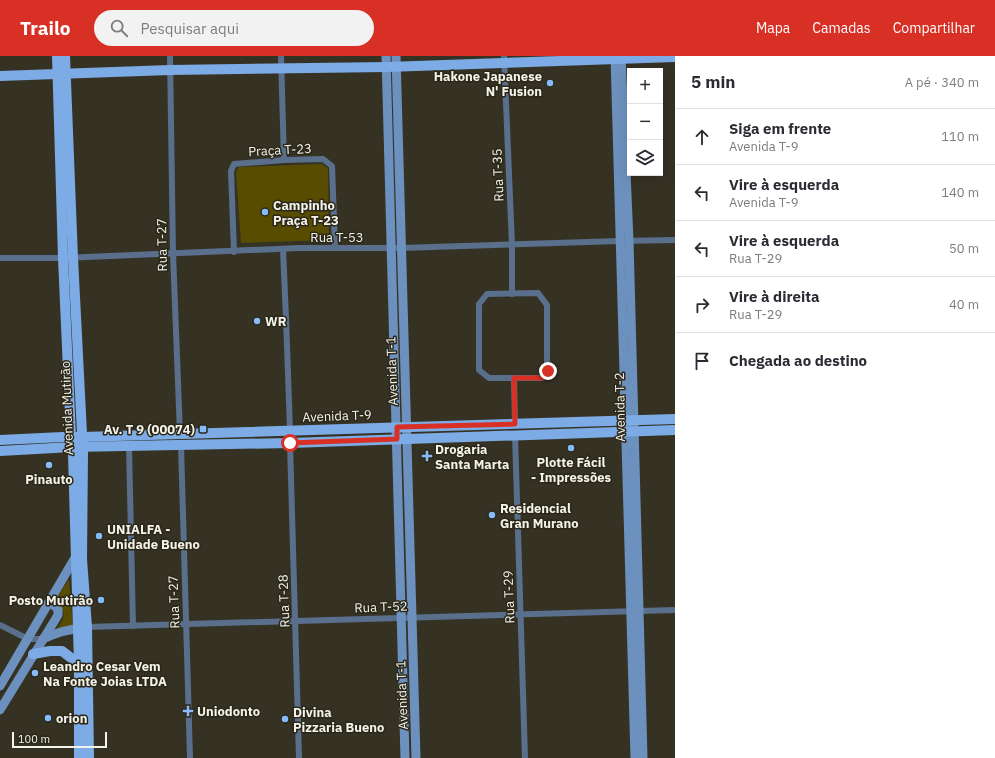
<!DOCTYPE html>
<html lang="pt">
<head>
<meta charset="utf-8">
<style>
  body { margin:0; font-family:"IBM Plex Sans",sans-serif; background:#f2f2f3; color:#2b2b33 }
  .controls { position:absolute; right:12px; top:12px; display:grid; overflow:hidden; border-radius:0px; box-shadow:0 4px 16px #0002 }
  .controls button { width:36px; height:36px; display:grid; place-items:center; padding:0; border:0; border-bottom:1px solid #e1e1e2; background:#fff; color:#2b2b33; font:20px sans-serif }
  .scale { position:absolute; left:12px; bottom:10px; width:95px; box-sizing:border-box; padding-left:4px; border:2px solid #f4f3ea; border-top:0; font-size:11px; line-height:14px; white-space:nowrap; color:#f4f3ea; -webkit-text-stroke:3px #2b281a; paint-order:stroke }
  .stop { position:absolute; width:12px; height:12px; margin:-9px; border:3px solid #d93025; border-radius:50%; background:#fff }
  .stop.end { background:#d93025; border-color:#fff; box-shadow:0 1px 4px #0008 }
  .list { margin:0; padding:0; list-style:none }
  h2 { display:flex; justify-content:space-between; align-items:center; height:52px; margin:0; padding:0 16px; font-size:17px }
  h2 small { font-size:13px; font-weight:400; color:#7c7c81 }
  .list li { display:grid; grid-template-columns:26px 1fr auto; gap:12px; align-items:center; box-sizing:border-box; height:56px; padding:0 16px; border-top:1px solid #e1e1e2 }
  .list b { display:block; font-size:15px; white-space:nowrap }
  .list p { margin:0; font-size:13px; white-space:nowrap; color:#7c7c81 }
  .list em { font-size:13px; font-style:normal; color:#7c7c81 }
  .icon { flex:none; width:22px; height:22px; fill:none; stroke:currentColor; stroke-width:2; stroke-linecap:round; stroke-linejoin:round }
  .map { position:relative; flex:none; width:675px; height:702px; overflow:hidden }
  header { display:flex; align-items:center; gap:24px; box-sizing:border-box; height:56px; padding:0 20px; background:#d93025; color:#fff }
  header strong { font-size:19px }
  nav { display:flex; gap:22px; margin-inline-start:auto; font-size:14px }
  .search { width:280px; height:36px; background:#f2f2f3; display:flex; align-items:center; gap:10px; box-sizing:border-box; padding:0 14px; border-radius:22px; color:#7c7c81; font-size:15px }
  main { display:flex }
  aside { flex:1; background:#fff }
  .map>svg:first-child { display:block }
</style>
</head>
<body>
<header>
<strong>Trailo</strong>
<div class="search"><svg class="icon" aria-label="search" viewBox="0 0 24 24"><circle cx="10" cy="10" r="6"/><path d="M15 15l6 6"/></svg>Pesquisar aqui</div>
<nav><a>Mapa</a><a>Camadas</a><a>Compartilhar</a></nav>
</header>
<main>
<div class="map">
<svg width="675" height="702" viewBox="0 0 675 702">
  <rect width="100%" height="100%" fill="#353224"/>
  <g fill="#574c00">
    <path d="M 322,108 L 328,112 L 329,184 L 241,187 L 236,116 L 239,111 Z"/>
    <path d="M 69,523 L 73,572 L 54,577 C 62,566 70,557 56,547 L 60,537 Z"/>
  </g>
  <g fill="none" stroke-linecap="round" stroke-linejoin="round">
    <g stroke="#596f8b" stroke-width="6">
      <path d="M 170,0 L 173,197 L 180,378"/>
      <path d="M 281,0 L 284,104"/>
      <path d="M 504,0 L 512,189 L 512,238"/>
      <path d="M 283,193 L 286,262 L 290,374"/>
      <path d="M 234,196 L 231,115 L 234,108 L 284,104 L 323,103 L 332,110 L 335,192"/>
      <path d="M 0,202 L 63,202 L 299,192 L 401,192 L 620,185 L 675,184"/>
      <path d="M 538,237 L 547,249 L 547,315 L 542,322 L 489,322 L 479,314 L 479,248 L 487,238 Z"/>
      <path d="M 514,323 L 515,368"/>
      <path d="M 515,379 L 525,702"/>
      <path d="M 290,387 L 299,702"/>
      <path d="M 181,389 L 190,702"/>
      <path d="M 129,391 L 133,570"/>
      <path d="M 0,569 L 28,583 L 43,583"/>
      <path d="M 87,571 L 675,554"/>
    </g>
    <g stroke="#6d91be" stroke-width="9">
      <path d="M 386,0 L 405,702"/>
      <path d="M 396,0 L 416,702"/>
      <path d="M 615,0 L 635,702"/>
      <path d="M 621,0 L 629,185 L 643,702"/>
      <path d="M 43,583 C 55,577 69,573 84,572"/>
      <path d="M 0,630 L 76,500"/>
      <path d="M 0,654 L 58,559 L 58,553 L 52,548 L 48,547"/>
    </g>
    <g stroke="#7dabe5" stroke-width="10">
      <path d="M 57,0 L 63,202 L 71,381 L 73,398 L 79,608 L 79,702"/>
      <path d="M 65,0 L 73,202 L 83,397 L 82,503 L 87,571 L 89,702"/>
      <path d="M 0,20 L 170,14 L 387,11 L 675,1"/>
      <path d="M 0,384 L 63,381 L 82,381 L 675,363"/>
      <path d="M 0,395 L 72,391 L 290,387 L 675,374"/>
      <path d="M 33,598 L 50,595 L 62,595 L 79,608"/>
    </g>
  </g>
  <g fill="none" stroke-linecap="round" stroke-linejoin="round">
    <path stroke="#d93025" stroke-width="5" d="M 290,387 L 397,383 L 397,371 L 515,368 L 514,322 L 542,322 L 548,315"/>
  </g>
  <g fill="#87bbfb" stroke="#2b281a" stroke-width="1.5">
    <circle cx="550" cy="27" r="4"/>
    <circle cx="265" cy="156" r="4"/>
    <circle cx="257" cy="265" r="4"/>
    <rect x="199" y="369" width="8" height="8" rx="2"/>
    <circle cx="571" cy="392" r="4"/>
    <path d="M425 394h4v4h4v4h-4v4h-4v-4h-4v-4h4z"/>
    <circle cx="49" cy="409" r="4"/>
    <circle cx="492" cy="459" r="4"/>
    <circle cx="99" cy="480" r="4"/>
    <circle cx="101" cy="544" r="4"/>
    <circle cx="35" cy="617" r="4"/>
    <path d="M186 649h4v4h4v4h-4v4h-4v-4h-4v-4h4z"/>
    <circle cx="48" cy="662" r="4"/>
    <circle cx="285" cy="663" r="4"/>
  </g>
  <g text-anchor="middle" dominant-baseline="central" stroke-width="3" stroke-linejoin="round" paint-order="stroke">
    <g font-size="13" font-weight="bold" fill="#f4f3ea" stroke="#2b281a" text-anchor="start">
      <text x="542" y="20" text-anchor="end">Hakone Japanese<tspan x="542" dy="15">N' Fusion</tspan></text>
      <text x="273" y="149">Campinho<tspan x="273" dy="15">Praça T-23</tspan></text>
      <text x="265" y="265">WR</text>
      <text x="195" y="373" text-anchor="end">Av. T 9 (00074)</text>
      <text x="435" y="393">Drogaria<tspan x="435" dy="15">Santa Marta</tspan></text>
      <text x="571" y="406" text-anchor="middle">Plotte Fácil<tspan x="571" dy="15">- Impressões</tspan></text>
      <text x="49" y="423" text-anchor="middle">Pinauto</text>
      <text x="500" y="452">Residencial<tspan x="500" dy="15">Gran Murano</tspan></text>
      <text x="107" y="473">UNIALFA -<tspan x="107" dy="15">Unidade Bueno</tspan></text>
      <text x="93" y="544" text-anchor="end">Posto Mutirão</text>
      <text x="43" y="610">Leandro Cesar Vem<tspan x="43" dy="15">Na Fonte Joias LTDA</tspan></text>
      <text x="197" y="655">Uniodonto</text>
      <text x="293" y="656">Divina<tspan x="293" dy="15">Pizzaria Bueno</tspan></text>
      <text x="56" y="662">orion</text>
    </g>
    <g font-size="13" fill="#f4f3ea" stroke="#2b281a">
      <text transform="translate(280 94) rotate(-3)">Praça T-23</text>
      <text transform="translate(498 119) rotate(-92)">Rua T-35</text>
      <text x="337" y="181">Rua T-53</text>
      <text transform="translate(162 189) rotate(-91)">Rua T-27</text>
      <text transform="translate(392 315) rotate(-92)">Avenida T-1</text>
      <text transform="translate(620 351) rotate(-91)">Avenida T-2</text>
      <text transform="translate(67 352) rotate(-92)">Avenida Mutirão</text>
      <text transform="translate(337 360) rotate(-2)">Avenida T-9</text>
      <text transform="translate(509 541) rotate(-92)">Rua T-29</text>
      <text transform="translate(284 545) rotate(-92)">Rua T-28</text>
      <text transform="translate(174 546) rotate(-92)">Rua T-27</text>
      <text transform="translate(381 551) rotate(-2)">Rua T-52</text>
      <text transform="translate(402 639) rotate(-92)">Avenida T-1</text>
    </g>
  </g>
</svg>
<div class="controls">
<button>+</button>
<button>−</button>
<button><svg class="icon" aria-label="layers" viewBox="0 0 24 24"><path d="M12 4l9 5-9 5-9-5zM3 14l9 5 9-5"/></svg></button>
</div>
<div class="scale">100 m</div>
<div class="stop" style="left:290px;top:387px"></div>
<div class="stop end" style="left:548px;top:315px"></div>
</div>
<aside>
<h2>5 min<small>A pé · 340 m</small></h2>
<ul class="list">
<li><svg class="icon" aria-label="ahead" viewBox="0 0 24 24"><path d="M12 20V5M6 11l6-6 6 6"/></svg><div><b>Siga em frente</b><p>Avenida T-9</p></div><em>110 m</em></li>
<li><svg class="icon" aria-label="left" viewBox="0 0 24 24"><path d="M17 20v-9H6M10 6l-5 5 5 5"/></svg><div><b>Vire à esquerda</b><p>Avenida T-9</p></div><em>140 m</em></li>
<li><svg class="icon" aria-label="left" viewBox="0 0 24 24"><path d="M17 20v-9H6M10 6l-5 5 5 5"/></svg><div><b>Vire à esquerda</b><p>Rua T-29</p></div><em>50 m</em></li>
<li><svg class="icon" aria-label="right" viewBox="0 0 24 24"><path d="M7 20v-9h11M14 6l5 5-5 5"/></svg><div><b>Vire à direita</b><p>Rua T-29</p></div><em>40 m</em></li>
<li><svg class="icon" aria-label="arrive" viewBox="0 0 24 24"><path d="M6 21V4h12l-3 4 3 4H6"/></svg><div><b>Chegada ao destino</b></div></li>
</ul>
</aside>
</main>
</body>
</html>
